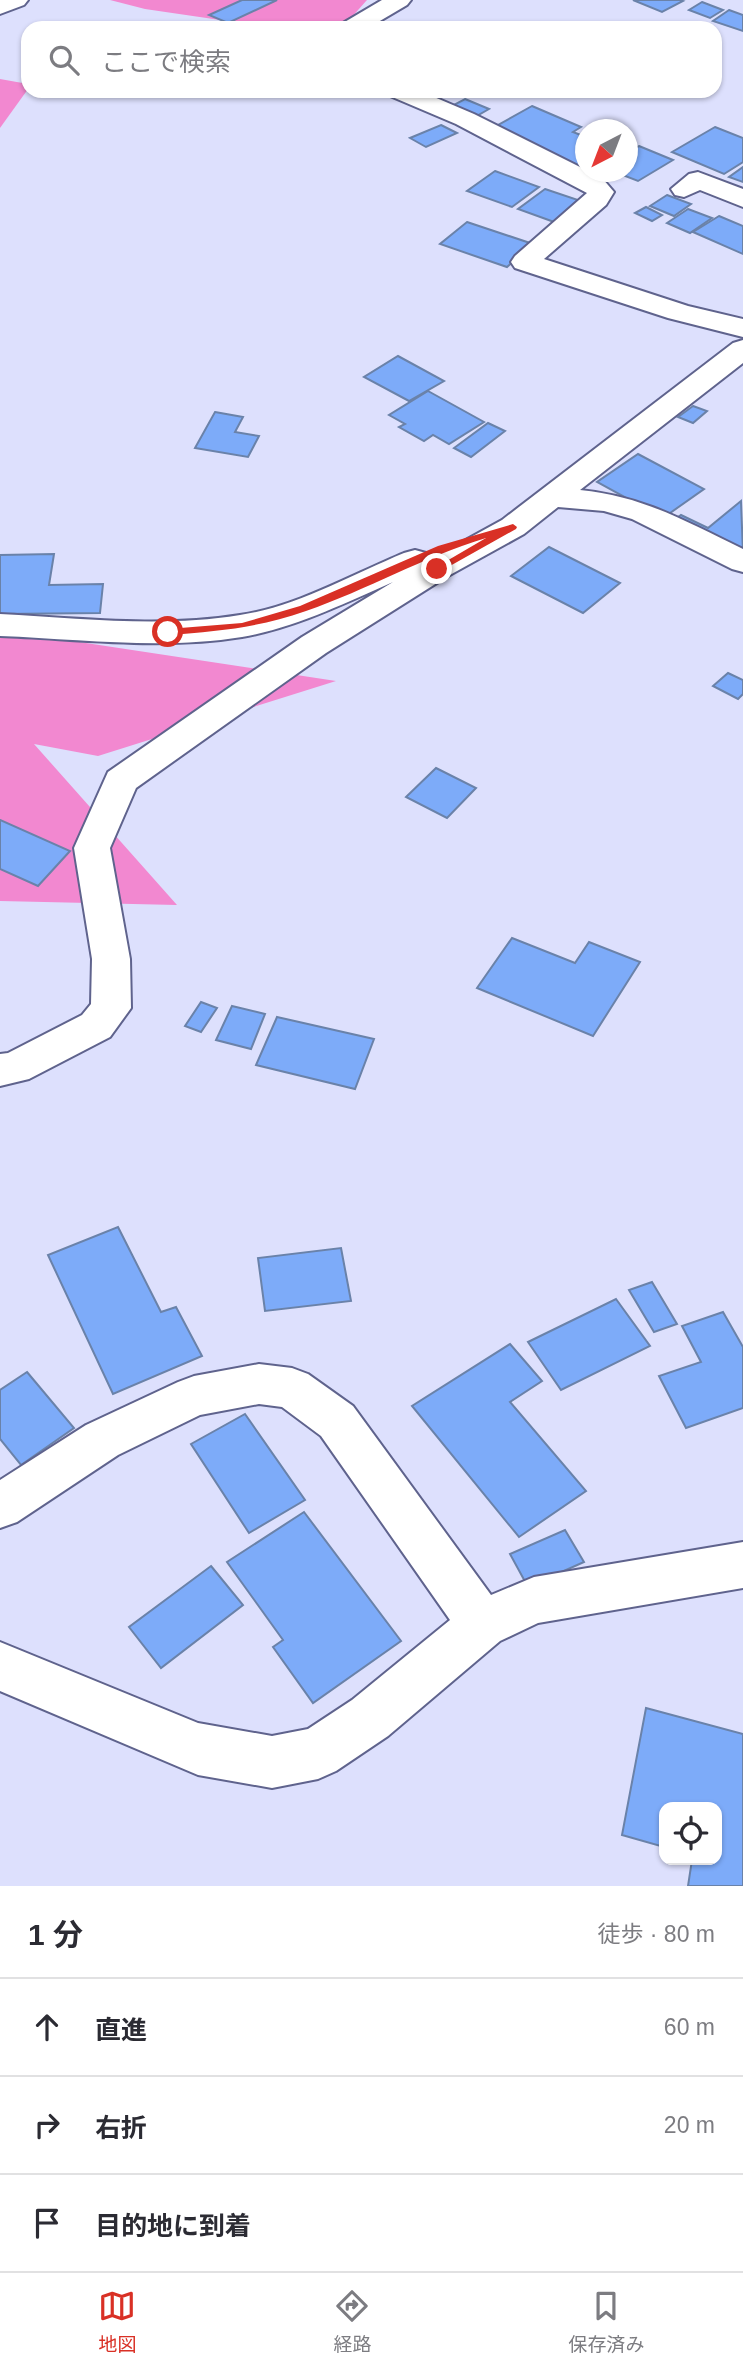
<!DOCTYPE html>
<html lang="ja">
<head>
<meta charset="utf-8">
<style>
  body { margin:0; font-family:Helvetica,"Noto Sans JP",sans-serif; background:#f7f7f7; color:#2b2b33 }
  .controls { position:absolute; right:21px; bottom:21px; display:grid; overflow:hidden; border-radius:14px; box-shadow:0 2px 5px #0004 }
  .controls button { width:63px; height:63px; display:grid; place-items:center; padding:0; border:0; border-bottom:2px solid #e1e1e2; background:#fff; color:#2b2b33; font:35px sans-serif }
  .compass { position:absolute; left:575px; top:119px; width:63px; height:63px; border-radius:50%; background:#fff; box-shadow:0 2px 5px #0004; rotate:222deg }
  .stop { position:absolute; width:21px; height:21px; margin:-16px; border:5px solid #d93025; border-radius:50%; background:#fff }
  .stop.end { background:#d93025; border-color:#fff; box-shadow:0 2px 7px #0008 }
  .list { margin:0; padding:0; list-style:none }
  h2 { display:flex; justify-content:space-between; align-items:center; height:91px; margin:0; padding:0 28px; font-size:30px }
  h2 small { font-size:23px; font-weight:400; color:#7c7c81 }
  .list li { display:grid; grid-template-columns:46px 1fr auto; gap:21px; align-items:center; box-sizing:border-box; height:98px; padding:0 28px; border-top:2px solid #e1e1e2 }
  .list b { display:block; font-size:26px; white-space:nowrap }
  .list em { font-size:23px; font-style:normal; color:#7c7c81 }
  .icon { flex:none; width:38px; height:38px; fill:none; stroke:currentColor; stroke-width:2; stroke-linecap:round; stroke-linejoin:round }
  .map { position:relative; flex:none; width:743px; height:1886px; overflow:hidden }
  .search { position:absolute; background:#fff; box-shadow:0 2px 5px #0004; left:21px; right:21px; top:21px; height:77px; display:flex; align-items:center; gap:18px; box-sizing:border-box; padding:0 24px; border-radius:21px; color:#7c7c81; font-size:26px }
  .sheet { height:385px; background:#fff }
  nav { display:flex; justify-content:space-around; align-items:center; box-sizing:border-box; height:98px; border-top:2px solid #e1e1e2; background:#fff; font-size:19px; color:#7c7c81 }
  nav a { display:grid; justify-items:center; gap:4px }
  nav .on { color:#d93025 }
  .map>svg:first-child { display:block }
</style>
</head>
<body>
<div class="map">
<svg width="743" height="1886" viewBox="0 0 743 1886">
  <rect width="100%" height="100%" fill="#dde0fd"/>
  <g fill="#f288d0">
    <path d="M 110,0 L 367,0 L 342,28 L 275,28 L 145,9 Z"/>
    <path d="M 0,79 L 28,84 L 28,89 L 0,128 Z"/>
    <path d="M 0,630 L 336,681 L 98,756 L 34,744 L 177,905 L 0,901 Z"/>
  </g>
  <g fill="#7dabf9" stroke="#6a82a9" stroke-width="2">
    <path d="M 242,0 L 277,0 L 228,23 L 209,15 Z"/>
    <path d="M 633,0 L 680,0 L 683,1 L 662,12 Z"/>
    <path d="M 702,2 L 723,10 L 710,18 L 689,10 Z"/>
    <path d="M 729,10 L 743,15 L 743,31 L 713,21 Z"/>
    <path d="M 465,99 L 489,109 L 473,118 L 450,107 Z"/>
    <path d="M 532,106 L 581,127 L 573,132 L 586,137 L 583,146 L 586,147 L 586,166 L 581,168 L 491,129 Z"/>
    <path d="M 441,125 L 457,133 L 426,147 L 410,138 Z"/>
    <path d="M 715,127 L 743,138 L 743,162 L 724,174 L 672,152 Z"/>
    <path d="M 639,146 L 673,160 L 638,181 L 615,172 L 628,172 L 628,152 Z"/>
    <path d="M 743,167 L 743,182 L 729,177 Z"/>
    <path d="M 495,171 L 539,187 L 512,207 L 467,191 Z"/>
    <path d="M 545,189 L 584,202 L 557,223 L 518,209 Z"/>
    <path d="M 667,195 L 691,204 L 674,216 L 650,206 Z"/>
    <path d="M 646,207 L 662,215 L 652,221 L 635,213 Z"/>
    <path d="M 688,209 L 712,218 L 690,233 L 667,223 Z"/>
    <path d="M 719,216 L 743,226 L 743,254 L 693,232 Z"/>
    <path d="M 467,222 L 533,244 L 507,267 L 440,244 Z"/>
    <path d="M 398,356 L 444,381 L 409,401 L 364,377 Z"/>
    <path d="M 428,391 L 484,422 L 449,444 L 433,435 L 424,441 L 399,427 L 405,424 L 389,415 Z"/>
    <path d="M 693,406 L 707,411 L 693,423 L 678,417 Z"/>
    <path d="M 215,412 L 243,417 L 235,432 L 259,436 L 248,457 L 195,448 Z"/>
    <path d="M 488,423 L 505,431 L 471,457 L 454,448 Z"/>
    <path d="M 638,454 L 704,489 L 663,518 L 597,482 Z"/>
    <path d="M 741,501 L 743,554 L 674,520 L 681,515 L 708,528 Z"/>
    <path d="M 549,547 L 620,583 L 583,613 L 511,576 Z"/>
    <path d="M 54,554 L 49,585 L 103,584 L 100,613 L 0,614 L 0,555 Z"/>
    <path d="M 728,673 L 743,680 L 743,694 L 738,699 L 713,686 Z"/>
    <path d="M 436,768 L 476,788 L 447,818 L 406,797 Z"/>
    <path d="M 0,820 L 70,851 L 38,886 L 0,869 Z"/>
    <path d="M 512,938 L 575,963 L 589,942 L 640,962 L 593,1036 L 477,988 Z"/>
    <path d="M 201,1002 L 217,1008 L 201,1032 L 185,1026 Z"/>
    <path d="M 232,1006 L 265,1014 L 251,1049 L 216,1040 Z"/>
    <path d="M 277,1017 L 374,1039 L 355,1089 L 256,1065 Z"/>
    <path d="M 118,1227 L 161,1312 L 176,1307 L 202,1356 L 113,1394 L 48,1255 Z"/>
    <path d="M 341,1248 L 351,1301 L 265,1311 L 258,1258 Z"/>
    <path d="M 652,1282 L 677,1324 L 654,1332 L 629,1290 Z"/>
    <path d="M 616,1299 L 650,1346 L 561,1390 L 528,1342 Z"/>
    <path d="M 723,1312 L 743,1347 L 743,1408 L 686,1428 L 659,1376 L 701,1362 L 682,1326 Z"/>
    <path d="M 510,1344 L 542,1381 L 510,1402 L 586,1491 L 519,1537 L 412,1406 Z"/>
    <path d="M 27,1372 L 74,1428 L 21,1465 L 0,1439 L 0,1390 Z"/>
    <path d="M 245,1414 L 305,1500 L 249,1533 L 191,1444 Z"/>
    <path d="M 304,1512 L 401,1641 L 313,1703 L 273,1647 L 283,1640 L 227,1562 Z"/>
    <path d="M 565,1530 L 584,1562 L 528,1587 L 510,1554 Z"/>
    <path d="M 211,1566 L 243,1605 L 161,1668 L 129,1627 Z"/>
    <path d="M 646,1708 L 743,1734 L 743,1886 L 688,1886 L 692,1860 L 717,1860 L 717,1807 L 664,1807 L 664,1847 L 622,1835 Z"/>
  </g>
  <g fill="none" stroke-linecap="round" stroke-linejoin="round">
    <g stroke="#5f638d" stroke-width="4">
      <g id="minor">
        <path d="M 0,0 L 28,0 L 24,5 L 0,14 Z"/>
        <path d="M 382,0 L 411,0 L 407,5 L 368,28 L 339,28 L 343,23 Z"/>
        <path d="M 387,91 L 420,91 L 474,114 L 602,178 L 614,192 L 606,205 L 544,259 L 688,306 L 743,319 L 743,337 L 668,318 L 515,268 L 511,262 L 515,256 L 587,193 L 456,124 L 390,96 Z"/>
        <path d="M 698,172 L 743,189 L 743,207 L 700,190 L 684,197 L 675,195 L 671,189 L 689,174 Z"/>
        <path d="M 743,340 L 743,363 L 580,490 C 643,496 687,522 743,549 L 743,572 L 732,569 L 632,519 L 604,511 L 558,507 L 524,534 L 448,576 L 326,653 L 136,788 L 110,848 L 130,959 L 131,1008 L 110,1037 L 29,1079 L 0,1086 L 0,1054 L 8,1053 L 82,1015 L 91,1004 L 92,959 L 74,848 L 108,772 L 302,637 L 393,582 C 345,603 295,628 242,637 C 163,650 79,639 0,636 L 0,614 C 79,618 161,628 240,615 C 296,607 351,575 404,553 L 415,550 L 426,553 L 431,559 L 502,520 L 733,343 Z"/>
        <path d="M 259,1364 L 292,1368 L 308,1374 L 353,1406 L 491,1595 L 534,1577 L 743,1542 L 743,1588 L 538,1623 L 500,1641 L 388,1736 L 336,1771 L 318,1779 L 272,1788 L 198,1775 L 0,1691 L 0,1642 L 198,1723 L 272,1736 L 308,1729 L 352,1700 L 450,1620 L 321,1436 L 282,1407 L 259,1404 L 200,1415 L 118,1455 L 17,1522 L 0,1528 L 0,1480 L 86,1425 L 178,1382 L 194,1376 Z"/>
      </g>
    </g>
    <use href="#minor" fill="#fff" fill-rule="evenodd"/>
  </g>
  <path fill="#d93025" d="M 513,524 L 517,527 L 516,529 L 441,571 L 433,569 L 486,538 C 423,557 367,590 306,611 C 257,628 219,631 168,635 L 163,632 L 168,629 L 242,623 L 300,606 L 438,546 Z"/>
</svg>
<div class="controls">
<button><svg class="icon" aria-label="locate" viewBox="0 0 24 24"><circle cx="12" cy="12" r="6"/><path d="M12 2v4M12 18v4M2 12h4M18 12h4"/></svg></button>
</div>
<svg class="compass" viewBox="-18 -18 36 36"><path d="M0-13l5 13h-10z" fill="#e53935"/><path d="M0 13l5-13h-10z" fill="#7c7c81"/></svg>
<div class="stop" style="left:168px;top:632px"></div>
<div class="stop end" style="left:437px;top:569px"></div>
<div class="search"><svg class="icon" aria-label="search" viewBox="0 0 24 24"><circle cx="10" cy="10" r="6"/><path d="M15 15l6 6"/></svg>ここで検索</div>
</div>
<section class="sheet">
<h2>1 分<small>徒歩 · 80 m</small></h2>
<ul class="list">
<li><svg class="icon" aria-label="ahead" viewBox="0 0 24 24"><path d="M12 20V5M6 11l6-6 6 6"/></svg><div><b>直進</b></div><em>60 m</em></li>
<li><svg class="icon" aria-label="right" viewBox="0 0 24 24"><path d="M7 20v-9h11M14 6l5 5-5 5"/></svg><div><b>右折</b></div><em>20 m</em></li>
<li><svg class="icon" aria-label="arrive" viewBox="0 0 24 24"><path d="M6 21V4h12l-3 4 3 4H6"/></svg><div><b>目的地に到着</b></div></li>
</ul>
</section>
<nav>
<a class="on"><svg class="icon" aria-label="map" viewBox="0 0 24 24"><path d="M3 6l6-2 6 2 6-2v14l-6 2-6-2-6 2zM9 4v14M15 6v14"/></svg>地図</a>
<a><svg class="icon" aria-label="directions" viewBox="0 0 24 24"><path d="M12 3l9 9-9 9-9-9zM9 14v-3h6M13 9l2 2-2 2"/></svg>経路</a>
<a><svg class="icon" aria-label="saved" viewBox="0 0 24 24"><path d="M7 4h10v16l-5-4-5 4z"/></svg>保存済み</a>
</nav>
</body>
</html>
